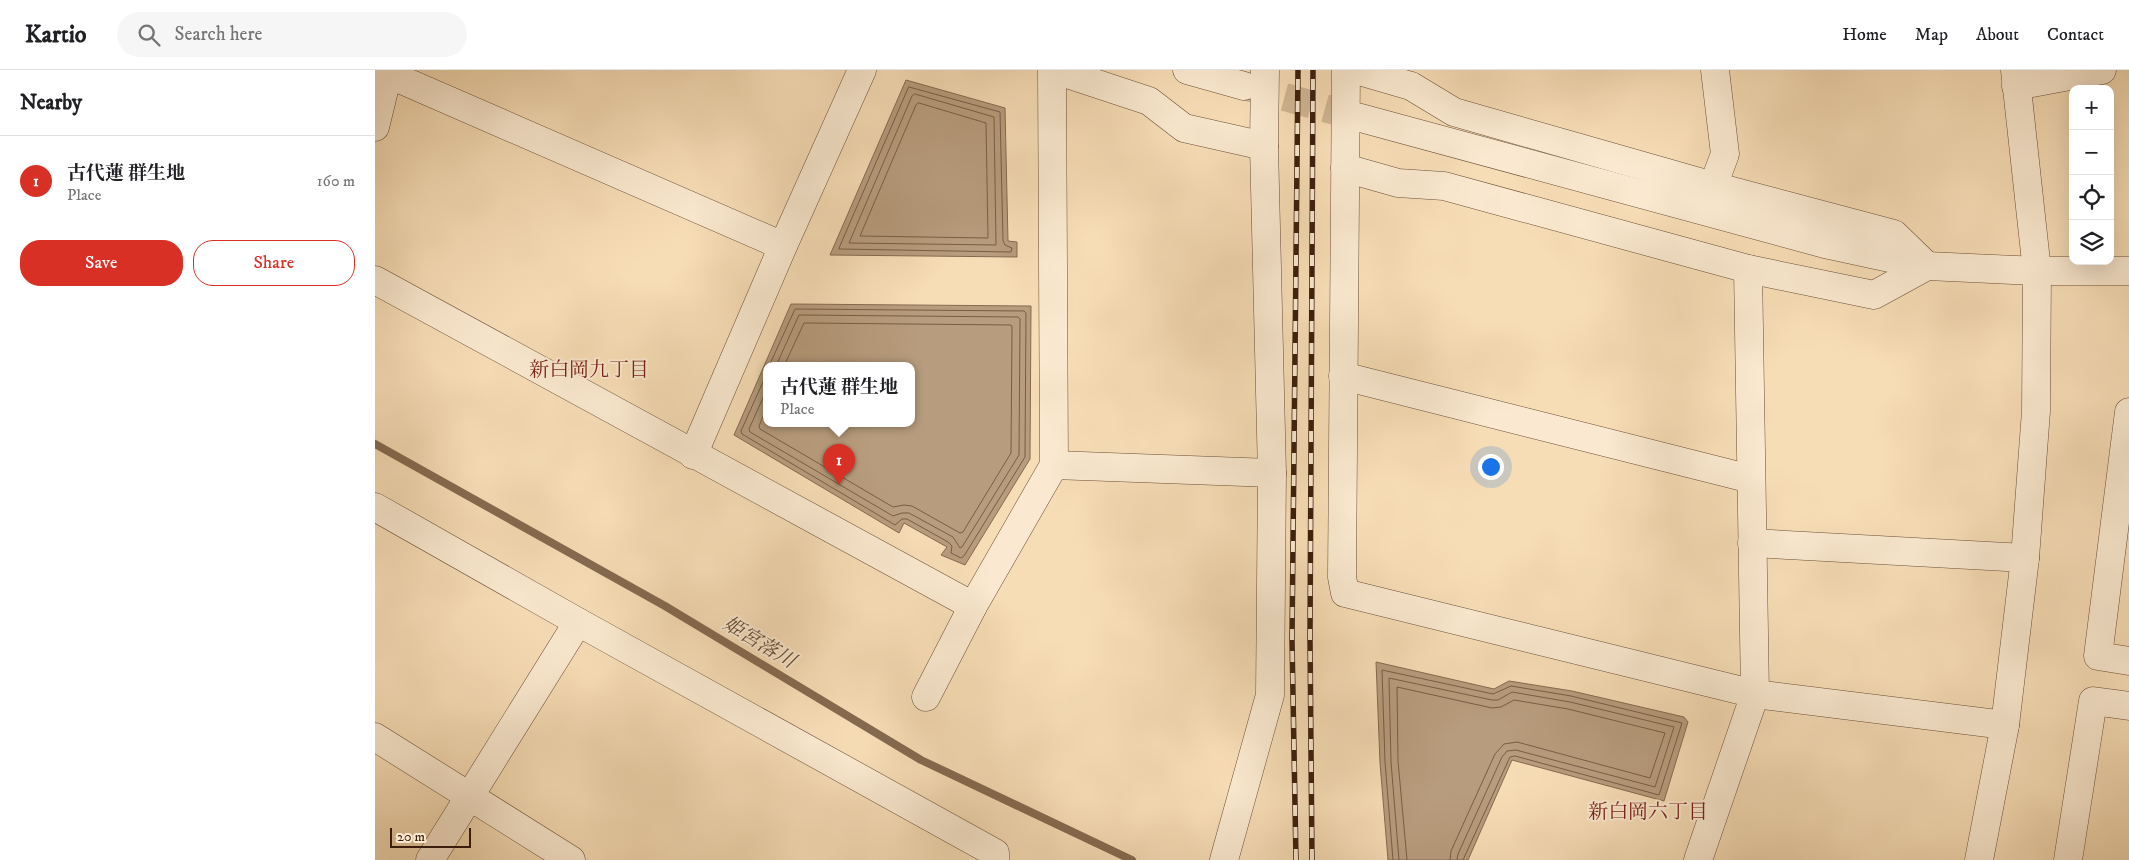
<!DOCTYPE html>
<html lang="en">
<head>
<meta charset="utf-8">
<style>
  body { margin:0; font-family:"IM FELL DW Pica","Noto Serif JP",serif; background:#f6f6f6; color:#202124 }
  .controls { position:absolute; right:15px; top:15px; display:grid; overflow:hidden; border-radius:10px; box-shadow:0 5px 20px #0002 }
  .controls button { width:45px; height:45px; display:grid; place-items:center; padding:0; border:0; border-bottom:1px solid #e0e0e0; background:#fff; color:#202124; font:25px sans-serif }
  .scale { position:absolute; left:15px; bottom:12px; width:81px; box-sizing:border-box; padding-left:5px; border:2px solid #3b1e0d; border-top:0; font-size:14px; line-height:18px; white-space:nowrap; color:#3b1e0d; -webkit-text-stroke:4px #fae9d0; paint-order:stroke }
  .you { position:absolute; left:1115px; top:396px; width:18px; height:18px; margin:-12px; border:4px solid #fff; border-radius:50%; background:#1a73e8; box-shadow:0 0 0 8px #1a73e833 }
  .badge { display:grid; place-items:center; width:32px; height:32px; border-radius:50%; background:#d93025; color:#fff; font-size:16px; font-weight:700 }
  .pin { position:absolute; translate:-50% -41px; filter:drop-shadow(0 1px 2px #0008) }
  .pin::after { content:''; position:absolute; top:26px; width:18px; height:15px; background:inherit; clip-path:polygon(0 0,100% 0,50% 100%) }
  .popup { position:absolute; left:388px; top:292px; width:152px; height:65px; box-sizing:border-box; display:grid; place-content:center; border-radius:10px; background:#fff; filter:drop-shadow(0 1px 4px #0005); font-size:16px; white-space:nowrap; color:#757577 }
  .popup b { font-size:19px; color:#202124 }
  .popup::after { content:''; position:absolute; left:50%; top:100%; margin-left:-10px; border:10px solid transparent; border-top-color:#fff }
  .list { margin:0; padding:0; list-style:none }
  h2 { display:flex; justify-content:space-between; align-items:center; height:65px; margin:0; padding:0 20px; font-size:21px }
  h2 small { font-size:16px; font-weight:400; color:#757577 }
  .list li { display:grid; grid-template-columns:32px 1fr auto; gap:15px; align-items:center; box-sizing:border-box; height:90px; padding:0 20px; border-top:1px solid #e0e0e0 }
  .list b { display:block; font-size:19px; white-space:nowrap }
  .list p { margin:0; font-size:16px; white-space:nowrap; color:#757577 }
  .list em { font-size:16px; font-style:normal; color:#757577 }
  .actions { display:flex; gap:10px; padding:15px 20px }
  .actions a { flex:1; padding:11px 0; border:1px solid #d93025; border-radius:20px; text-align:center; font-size:18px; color:#d93025 }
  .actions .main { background:#d93025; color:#fff }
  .icon { flex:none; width:28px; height:28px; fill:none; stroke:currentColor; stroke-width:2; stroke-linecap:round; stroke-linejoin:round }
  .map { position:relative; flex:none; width:1754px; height:790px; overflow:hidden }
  header { display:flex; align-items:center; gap:30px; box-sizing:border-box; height:70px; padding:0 25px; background:#fff; border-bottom:1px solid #e0e0e0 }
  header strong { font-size:24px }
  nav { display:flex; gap:28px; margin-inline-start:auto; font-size:18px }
  .search { width:350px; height:45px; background:#f6f6f6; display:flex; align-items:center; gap:12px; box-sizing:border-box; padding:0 18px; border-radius:28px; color:#757577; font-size:19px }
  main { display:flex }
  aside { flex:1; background:#fff }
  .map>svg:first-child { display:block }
</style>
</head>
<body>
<header>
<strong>Kartio</strong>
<div class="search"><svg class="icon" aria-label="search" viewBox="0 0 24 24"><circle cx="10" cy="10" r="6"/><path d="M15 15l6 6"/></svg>Search here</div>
<nav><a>Home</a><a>Map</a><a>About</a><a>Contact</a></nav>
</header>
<main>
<aside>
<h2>Nearby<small></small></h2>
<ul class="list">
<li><span class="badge">1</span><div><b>古代蓮 群生地</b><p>Place</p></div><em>160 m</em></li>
</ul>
<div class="actions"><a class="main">Save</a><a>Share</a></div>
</aside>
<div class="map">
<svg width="1754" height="790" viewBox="0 0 1754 790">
  <rect width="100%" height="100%" fill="#f7ddb6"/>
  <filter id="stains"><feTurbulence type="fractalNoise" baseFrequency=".004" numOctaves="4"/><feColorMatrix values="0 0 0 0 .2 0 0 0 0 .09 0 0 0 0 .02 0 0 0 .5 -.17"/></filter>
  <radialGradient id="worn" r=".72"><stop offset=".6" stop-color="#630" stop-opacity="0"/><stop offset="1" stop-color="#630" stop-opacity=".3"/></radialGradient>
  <g fill="#b79c7d" stroke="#856a50" fill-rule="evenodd">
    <path d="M 531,10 L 630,38 L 633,171 L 642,172 L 642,187 L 455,185 Z"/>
    <path d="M 416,234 L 656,236 L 655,389 L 590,495 L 566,485 L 572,477 L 529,453 L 524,463 L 359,365 ZM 536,296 L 536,354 L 392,354 L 392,296 Z"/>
    <path d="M 1001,592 L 1119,619 L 1134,611 L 1197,621 L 1309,647 L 1313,652 L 1289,731 L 1137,690 L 1093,790 L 1013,790 L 1005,693 Z"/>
  </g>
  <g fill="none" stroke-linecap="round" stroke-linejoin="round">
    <g stroke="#795d45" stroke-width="1">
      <path d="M 534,17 L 625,42 L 628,171 L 630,175 L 637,178 L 636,182 L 464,179 Z"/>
      <path d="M 540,24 L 619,47 L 621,175 L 474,173 L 537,26 Z"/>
      <path d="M 544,33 L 611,53 L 613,168 L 485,166 L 541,35 Z"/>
      <path d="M 392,303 L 366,361 L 367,364 L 520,455 L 527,449 L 532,449 L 573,472 L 577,476 L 576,483 L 586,488 L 589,486 L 650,387 L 651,243 L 649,241 L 420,239 L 394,296"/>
      <path d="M 392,319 L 374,359 L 375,362 L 518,446 L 527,443 L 534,443 L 578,467 L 585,478 L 587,477 L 644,385 L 645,249 L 643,247 L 424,245 L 401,296"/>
      <path d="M 392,337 L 384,356 L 385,359 L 518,437 L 529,435 L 537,436 L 585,463 L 588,462 L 636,383 L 637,257 L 636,255 L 429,253 L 409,296"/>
      <path d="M 1018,790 L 1010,692 L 1007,600 L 1118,624 L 1136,616 L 1196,626 L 1307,653 L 1284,725 L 1140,686 L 1135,687 L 1088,790"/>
      <path d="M 1024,790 L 1016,692 L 1014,608 L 1117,630 L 1123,630 L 1137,622 L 1195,632 L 1299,657 L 1280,717 L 1141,680 L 1132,681 L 1127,687 L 1083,784 L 1082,790"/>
      <path d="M 1032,790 L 1023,691 L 1022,617 L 1117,638 L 1126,637 L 1139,630 L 1193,639 L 1290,663 L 1275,708 L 1142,672 L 1129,674 L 1120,684 L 1076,781 L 1075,790"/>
    </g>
    <path stroke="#856a50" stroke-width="8" d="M 0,374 L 290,536 L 546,690 L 757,790"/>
    <path stroke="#d1b794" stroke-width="28" stroke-dasharray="28 14" stroke-linecap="butt" d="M 869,16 L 982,47"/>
    <g stroke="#6a4e37" stroke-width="29">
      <g id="minor">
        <path d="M 680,0 L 774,31 L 809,58 L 889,76"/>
        <path d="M 812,0 L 869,16"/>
        <path d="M 971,0 L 967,507 L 970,523 L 1380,624 L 1630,655"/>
        <path d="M 981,0 L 1036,16 L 1079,42 L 1338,116 L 1519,164 L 1552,196"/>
        <path d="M 13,4 L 408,176"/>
        <path d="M 1641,16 L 1727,0"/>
        <path d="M 982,47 L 1450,174 L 1552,196 L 1662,201 L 1754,201"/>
        <path d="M 0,57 L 14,0"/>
        <path d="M 970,98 L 1023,113 L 1069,116 L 1373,199 L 1499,225 L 1552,196"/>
        <path d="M 1338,116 L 1350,84 L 1340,0"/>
        <path d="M 0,210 L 598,536"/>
        <path d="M 968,306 L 1376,409"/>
        <path d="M 1754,342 L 1723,586 L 1754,591"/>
        <path d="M 318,385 L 408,176 L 487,0"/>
        <path d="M 679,395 L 897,403"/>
        <path d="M 0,437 L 203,552 L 620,783 L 620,790"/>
        <path d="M 1377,473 L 1650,488"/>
        <path d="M 551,627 L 598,536 L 679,395 L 677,0"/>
        <path d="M 0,667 L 196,790"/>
        <path d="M 55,790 L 203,552"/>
        <path d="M 849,790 L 895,625 L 897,403 L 889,76 L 890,0"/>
        <path d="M 1323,790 L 1380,624 L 1373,199"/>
        <path d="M 1604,790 L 1630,655 L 1650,488 L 1661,341 L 1662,201 L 1640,0"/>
        <path d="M 1693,790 L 1718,631 L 1754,636"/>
      </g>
    </g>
    <use href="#minor" stroke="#fae9d0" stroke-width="28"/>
    <g stroke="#3b1e0d" stroke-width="5.5">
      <g id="rail">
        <path d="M 921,790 L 917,569 L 923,0"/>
        <path d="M 937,790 L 935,568 L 938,0"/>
      </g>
    </g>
    <use href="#rail" stroke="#fae9d0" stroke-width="4" stroke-dasharray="11" stroke-linecap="butt"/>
  </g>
  <g text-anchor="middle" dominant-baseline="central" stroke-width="4" stroke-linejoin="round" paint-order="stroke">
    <g font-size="20" fill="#7a1f14" stroke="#fae9d0">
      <text x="214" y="300">新白岡九丁目</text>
      <text x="1273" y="742">新白岡六丁目</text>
    </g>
    <g font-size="20" font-style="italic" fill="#664a34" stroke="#fae9d0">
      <text transform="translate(384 573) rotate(31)">姫宮落川</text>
    </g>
  </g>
  <rect width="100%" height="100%" filter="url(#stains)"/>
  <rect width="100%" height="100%" fill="url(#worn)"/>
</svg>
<div class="controls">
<button>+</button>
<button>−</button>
<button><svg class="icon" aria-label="locate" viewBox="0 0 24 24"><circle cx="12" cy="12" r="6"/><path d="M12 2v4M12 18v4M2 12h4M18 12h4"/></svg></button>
<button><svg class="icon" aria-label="layers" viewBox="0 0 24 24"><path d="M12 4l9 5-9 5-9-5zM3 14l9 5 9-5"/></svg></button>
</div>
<div class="scale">20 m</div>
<div class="you"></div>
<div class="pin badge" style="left:464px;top:415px">1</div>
<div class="popup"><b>古代蓮 群生地</b>Place</div>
</div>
</main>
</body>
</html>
